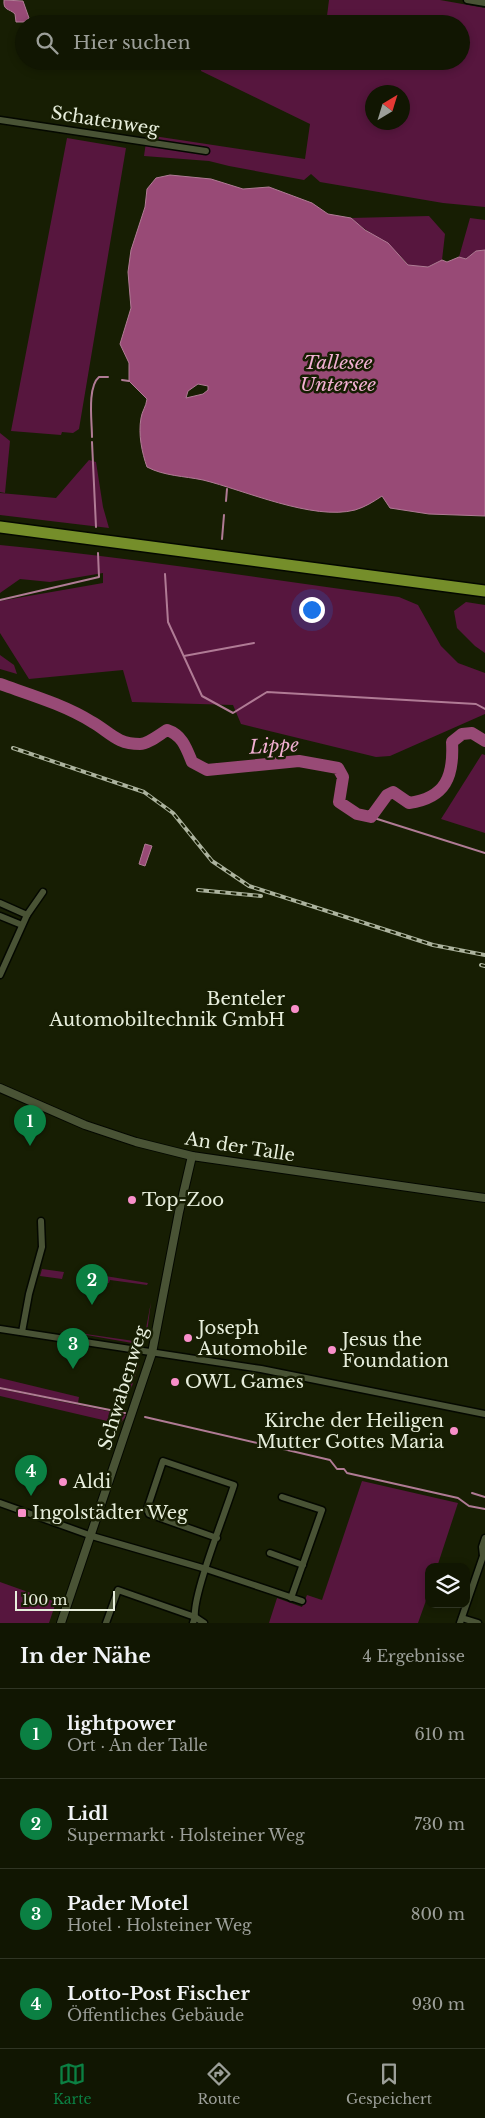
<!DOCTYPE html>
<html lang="de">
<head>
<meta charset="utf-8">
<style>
  body { margin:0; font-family:"Libre Baskerville",serif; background:#1a1f0c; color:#f1f3f6 }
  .controls { position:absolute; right:15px; bottom:15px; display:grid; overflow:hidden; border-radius:10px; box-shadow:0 2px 8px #0003 }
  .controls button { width:45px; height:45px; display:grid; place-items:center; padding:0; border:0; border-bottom:1px solid #303524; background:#111602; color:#f1f3f6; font:25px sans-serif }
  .compass { position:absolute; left:365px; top:85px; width:45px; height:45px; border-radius:50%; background:#111602; box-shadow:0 2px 8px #0003; rotate:38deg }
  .scale { position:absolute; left:15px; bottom:12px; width:100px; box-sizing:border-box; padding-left:5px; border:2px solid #e7eedc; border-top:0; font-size:14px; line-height:18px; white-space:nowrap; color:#e7eedc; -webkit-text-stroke:4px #171e03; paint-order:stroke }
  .you { position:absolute; left:311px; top:609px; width:18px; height:18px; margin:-12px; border:4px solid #fff; border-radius:50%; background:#1a73e8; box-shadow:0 0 0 8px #1a73e833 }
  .badge { display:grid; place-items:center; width:32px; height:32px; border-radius:50%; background:#0b8043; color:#fff; font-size:16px; font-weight:700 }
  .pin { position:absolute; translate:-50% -41px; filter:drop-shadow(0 1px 2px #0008) }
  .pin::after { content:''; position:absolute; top:26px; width:18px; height:15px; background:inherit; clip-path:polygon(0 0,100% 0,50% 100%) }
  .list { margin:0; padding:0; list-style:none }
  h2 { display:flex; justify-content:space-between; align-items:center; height:65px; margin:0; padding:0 20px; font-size:21px }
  h2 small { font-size:16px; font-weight:400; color:#9c9f99 }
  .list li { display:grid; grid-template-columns:32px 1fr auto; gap:15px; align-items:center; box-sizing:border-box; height:90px; padding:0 20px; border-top:1px solid #303524 }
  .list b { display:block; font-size:19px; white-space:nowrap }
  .list p { margin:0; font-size:16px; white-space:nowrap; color:#9c9f99 }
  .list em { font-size:16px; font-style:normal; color:#9c9f99 }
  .icon { flex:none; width:28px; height:28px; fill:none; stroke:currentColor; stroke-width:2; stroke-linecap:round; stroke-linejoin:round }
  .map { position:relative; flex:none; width:485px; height:1623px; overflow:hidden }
  .search { position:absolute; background:#111602; box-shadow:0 2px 8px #0003; left:15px; right:15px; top:15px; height:55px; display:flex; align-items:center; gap:12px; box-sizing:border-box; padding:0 18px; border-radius:28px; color:#9c9f99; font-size:19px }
  .sheet { height:425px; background:#111602 }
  nav { display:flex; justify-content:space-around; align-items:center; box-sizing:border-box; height:70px; border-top:1px solid #303524; background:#111602; font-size:14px; color:#9c9f99 }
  nav a { display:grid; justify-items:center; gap:2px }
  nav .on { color:#0b8043 }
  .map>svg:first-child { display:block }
</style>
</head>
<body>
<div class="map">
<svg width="485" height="1623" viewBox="0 0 485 1623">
  <rect width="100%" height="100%" fill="#171e03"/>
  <g fill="#57163e" fill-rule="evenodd">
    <path d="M 329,0 L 440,0 L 485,8 L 485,207 L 443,203 L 320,182 L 311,174 L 304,180 L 229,166 L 209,161 L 144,156 L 147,135 L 305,159 L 310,124 L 201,71 L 202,61 L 285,61 L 318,67 L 320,61 L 461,61 L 461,24 L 326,24 ZM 372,92 L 402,92 L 402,122 L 372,122 Z"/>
    <path d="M 67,138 L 126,148 L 79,429 L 73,433 L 62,432 L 61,435 L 11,431 Z"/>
    <path d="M 429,216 L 445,234 L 442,260 L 428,267 L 408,265 C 393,244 370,235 351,218 Z"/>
    <path d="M 470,218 L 485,220 L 485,250 L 476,251 L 466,259 L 459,257 Z"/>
    <path d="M 0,433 L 10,441 L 5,493 L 0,492 Z"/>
    <path d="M 89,460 L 96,462 L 103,507 L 109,528 L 0,515 L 0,493 L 56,498 Z"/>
    <path d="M 0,545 C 134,558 266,579 399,597 L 418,605 L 441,646 L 458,663 L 485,673 L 485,714 L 390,756 L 376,757 L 241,724 L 233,705 L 132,702 L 123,670 L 29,679 L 0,633 L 0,601 L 103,583 L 103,573 L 50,582 L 20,579 L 0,593 Z"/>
    <path d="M 466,602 L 485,605 L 485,653 L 475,646 L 457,628 L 454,611 Z"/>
    <path d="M 0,655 L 14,665 L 17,674 L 0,669 Z"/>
    <path d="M 482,754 L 485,755 L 485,833 L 441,819 Z"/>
    <path d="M 42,1269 L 64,1272 L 62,1279 L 40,1276 Z"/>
    <path d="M 87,1273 L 148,1283 L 147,1285 L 110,1280 L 109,1283 L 106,1283 L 106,1280 L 89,1277 L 86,1280 Z"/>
    <path d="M 151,1302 L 146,1340 L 138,1344 L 58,1330 L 134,1341 L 135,1338 L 144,1339 Z"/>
    <path d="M 130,1357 L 135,1359 L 139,1365 L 131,1389 L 124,1388 Z"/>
    <path d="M 0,1378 L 79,1397 L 78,1403 L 0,1387 Z"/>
    <path d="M 0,1389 L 127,1415 L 120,1424 L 0,1396 Z"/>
    <path d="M 362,1481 L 458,1503 L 437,1567 L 429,1567 L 429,1592 L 418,1623 L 269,1623 L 277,1598 L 302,1607 L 307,1595 L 322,1600 Z"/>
    <path d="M 0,1582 L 56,1602 L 49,1623 L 0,1623 Z"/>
  </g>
  <g fill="#984a76" stroke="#b07b95" fill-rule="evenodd">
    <path d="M 4,0 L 23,1 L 29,18 L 24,22 L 16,22 L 15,14 C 9,8 3,11 4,0 Z"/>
    <path d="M 170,175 L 211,179 L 243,189 L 269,187 L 312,203 L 328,214 L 351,218 L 365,230 L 388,243 L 408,265 L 428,267 L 442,260 L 447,262 L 459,257 L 466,259 L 476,251 L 485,250 L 485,516 L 429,514 L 390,508 L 382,496 C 373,502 365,507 355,510 C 313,521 244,490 203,480 C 184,476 164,476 147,467 C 142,453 138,434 141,418 C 142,411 146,407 147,399 L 129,381 L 129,363 L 120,344 L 131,308 L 128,272 L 131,250 L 145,207 L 147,189 L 156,178 ZM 198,384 L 208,386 L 208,390 L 203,394 L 186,398 L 188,391 Z"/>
    <path d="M 145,844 L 152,846 L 145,866 L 139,864 Z"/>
  </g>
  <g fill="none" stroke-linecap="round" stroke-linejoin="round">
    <g stroke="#b07b95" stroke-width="2">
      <path d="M 122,380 L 129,381"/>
      <path d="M 92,437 C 92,422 87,387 99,377 L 108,377"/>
      <path d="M 92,442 L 96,527"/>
      <path d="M 226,501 L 227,489"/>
      <path d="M 222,539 L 224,515"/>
      <path d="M 165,574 L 168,622 L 202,696 L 233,713 L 267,692 L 476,704 L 485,709"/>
      <path d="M 0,600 L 99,577 L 98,553"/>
      <path d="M 184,656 L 254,643"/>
      <path d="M 371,817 L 485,853"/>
      <path d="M 0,1388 L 125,1413"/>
      <path d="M 145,1417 L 330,1460 L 337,1469 L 344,1469 L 347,1473 L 458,1498 L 469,1506 L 485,1509"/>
      <path d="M 472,1493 L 485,1497"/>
    </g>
    <path stroke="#984a76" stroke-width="12" d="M 0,684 C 31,695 65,705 92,722 C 110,732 116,744 140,744 C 148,744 160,734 167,730 C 182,735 186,747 192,762 L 207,770 L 299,761 L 338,768 L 343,777 L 339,802 L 357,814 L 371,817 L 387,795 L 393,792 L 409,803 C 446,798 454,776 452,742 L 462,734 L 472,733 L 485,741"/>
    <g stroke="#040800" stroke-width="9">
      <g id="minor">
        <path d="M 467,0 L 485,3"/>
        <path d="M 0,120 L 206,151"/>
        <path d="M 0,903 L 27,915"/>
        <path d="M 0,916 L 22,925"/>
        <path d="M 0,975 L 27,915 L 43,892"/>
        <path d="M 0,1329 L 261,1369 L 485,1414"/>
        <path d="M 22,1332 L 29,1294 L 42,1247 L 41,1221"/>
        <path d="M 282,1497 L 322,1510 L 291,1598"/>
        <path d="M 0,1503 L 92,1536 L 206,1569 L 302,1601"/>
        <path d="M 270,1553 L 303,1565"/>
        <path d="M 483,1556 L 482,1547 L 485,1538"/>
        <path d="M 462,1618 L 478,1623"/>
        <path d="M 106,1623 L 118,1590 L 195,1617 C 192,1596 226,1511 234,1485 L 163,1461 L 147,1509 L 149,1514 L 217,1538"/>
        <path d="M 193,1623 L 195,1617 L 204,1623"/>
        <path d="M 460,1623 L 483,1556 L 485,1556"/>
      </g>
    </g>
    <g stroke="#040800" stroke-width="10">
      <g id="tertiary">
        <path d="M 0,1088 L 85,1125 L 136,1142 L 192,1156 L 485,1198"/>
        <path d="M 61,1623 L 152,1353 L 179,1212 L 192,1156"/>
      </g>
    </g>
    <g stroke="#040800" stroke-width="14">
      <path id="trunk" d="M 0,527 L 485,591"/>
    </g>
    <use href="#minor" stroke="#495335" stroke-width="6"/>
    <use href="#tertiary" stroke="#495335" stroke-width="8"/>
    <use href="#trunk" stroke="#758e2a" stroke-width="11"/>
    <g stroke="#acb39e" stroke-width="4">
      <g id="rail">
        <path d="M 13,748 L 144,792 L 173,813 L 212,861 L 249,886 L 433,945 L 485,955"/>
        <path d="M 198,890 L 261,896"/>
        <path d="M 481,965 L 485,966"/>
      </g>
    </g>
    <use href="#rail" stroke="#171e03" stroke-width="2" stroke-dasharray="5.5" stroke-linecap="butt"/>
  </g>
  <g fill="#f98fca" stroke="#171e03" stroke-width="2">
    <circle cx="295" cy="1009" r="5"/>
    <circle cx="132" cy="1200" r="5"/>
    <circle cx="188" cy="1338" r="5"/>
    <circle cx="332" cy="1350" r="5"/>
    <circle cx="175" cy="1382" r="5"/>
    <circle cx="454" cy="1431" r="5"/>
    <circle cx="63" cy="1482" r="5"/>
    <rect x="17" y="1508" width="10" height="10" rx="2.5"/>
  </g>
  <g text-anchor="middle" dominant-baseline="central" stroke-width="5" stroke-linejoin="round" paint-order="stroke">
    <g font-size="18" fill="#e7eedc" stroke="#171e03">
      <text transform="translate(105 121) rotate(9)">Schatenweg</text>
      <text transform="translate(240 1147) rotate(9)">An der Talle</text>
      <text transform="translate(123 1388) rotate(-73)">Schwabenweg</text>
    </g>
    <g font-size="18" fill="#e7eedc" stroke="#171e03" text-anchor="start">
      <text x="285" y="999" text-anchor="end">Benteler<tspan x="285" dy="21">Automobiltechnik GmbH</tspan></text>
      <text x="142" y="1200">Top-Zoo</text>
      <text x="198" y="1328">Joseph<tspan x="198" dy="21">Automobile</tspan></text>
      <text x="342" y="1340">Jesus the<tspan x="342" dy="21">Foundation</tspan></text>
      <text x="185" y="1382">OWL Games</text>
      <text x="444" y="1421" text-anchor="end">Kirche der Heiligen<tspan x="444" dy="21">Mutter Gottes Maria</tspan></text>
      <text x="73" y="1482">Aldi</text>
      <text x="32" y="1513">Ingolstädter Weg</text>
    </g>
    <g font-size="19" font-style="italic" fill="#f2b0d3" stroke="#171e03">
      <text x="338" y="362">Tallesee<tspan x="338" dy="22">Untersee</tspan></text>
      <text transform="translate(274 746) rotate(-3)">Lippe</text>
    </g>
  </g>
</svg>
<div class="controls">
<button><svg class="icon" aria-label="layers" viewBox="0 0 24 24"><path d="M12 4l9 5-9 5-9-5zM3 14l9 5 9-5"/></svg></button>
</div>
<svg class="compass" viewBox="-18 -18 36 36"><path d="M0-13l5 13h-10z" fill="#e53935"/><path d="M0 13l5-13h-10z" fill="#9c9f99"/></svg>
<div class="scale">100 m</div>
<div class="you"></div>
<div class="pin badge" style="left:30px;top:1146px">1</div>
<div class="pin badge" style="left:92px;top:1305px">2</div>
<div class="pin badge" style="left:73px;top:1369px">3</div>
<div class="pin badge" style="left:31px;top:1496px">4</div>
<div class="search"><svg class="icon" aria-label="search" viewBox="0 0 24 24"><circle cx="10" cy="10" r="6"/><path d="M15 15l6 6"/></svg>Hier suchen</div>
</div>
<section class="sheet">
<h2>In der Nähe<small>4 Ergebnisse</small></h2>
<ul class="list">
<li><span class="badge">1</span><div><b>lightpower</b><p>Ort · An der Talle</p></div><em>610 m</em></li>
<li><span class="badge">2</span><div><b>Lidl</b><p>Supermarkt · Holsteiner Weg</p></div><em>730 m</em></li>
<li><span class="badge">3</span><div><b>Pader Motel</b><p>Hotel · Holsteiner Weg</p></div><em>800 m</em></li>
<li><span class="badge">4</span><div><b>Lotto-Post Fischer</b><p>Öffentliches Gebäude</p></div><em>930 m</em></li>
</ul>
</section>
<nav>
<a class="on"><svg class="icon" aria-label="map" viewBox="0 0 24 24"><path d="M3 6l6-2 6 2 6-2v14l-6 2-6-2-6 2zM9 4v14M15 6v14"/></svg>Karte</a>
<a><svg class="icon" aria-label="directions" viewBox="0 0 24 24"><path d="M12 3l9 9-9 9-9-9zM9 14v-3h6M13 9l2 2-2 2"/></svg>Route</a>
<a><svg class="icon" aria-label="saved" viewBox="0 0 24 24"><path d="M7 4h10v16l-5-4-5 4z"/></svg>Gespeichert</a>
</nav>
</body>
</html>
